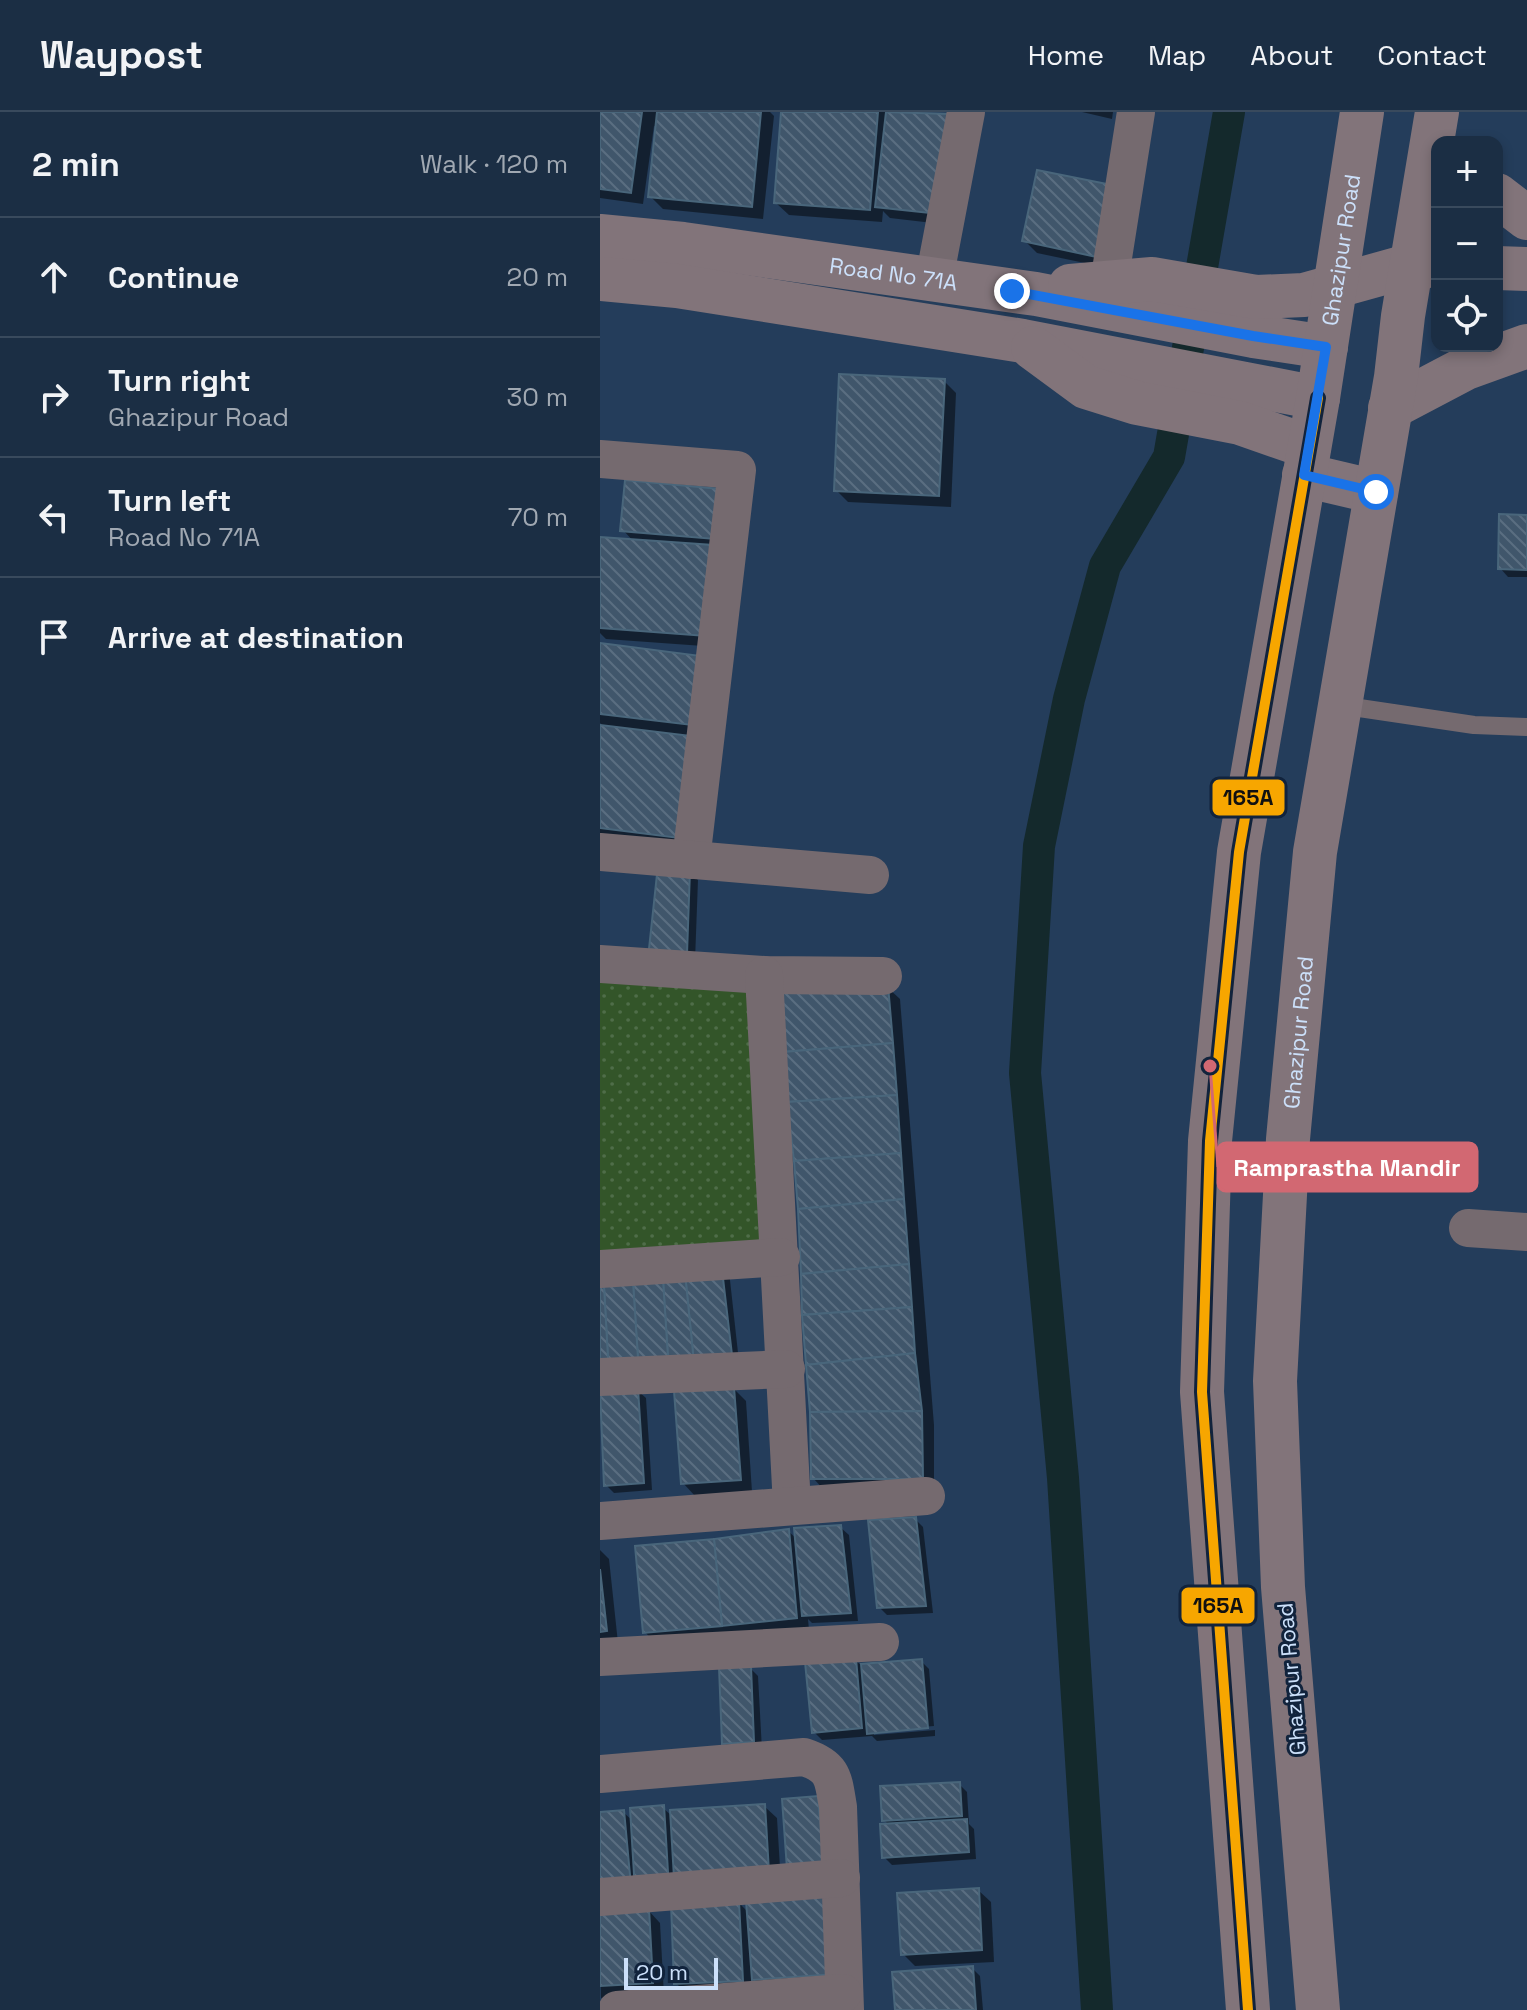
<!DOCTYPE html>
<html lang="en">
<head>
<meta charset="utf-8">
<style>
  body { margin:0; font-family:"Space Grotesk",sans-serif; background:#283a4f; color:#f1f3f6 }
  .controls { position:absolute; right:24px; top:24px; display:grid; overflow:hidden; border-radius:16px; box-shadow:0 4px 12px #0003 }
  .controls button { width:72px; height:72px; display:grid; place-items:center; padding:0; border:0; border-bottom:2px solid #394a5d; background:#1b2e44; color:#f1f3f6; font:40px sans-serif }
  .scale { position:absolute; left:24px; bottom:20px; width:94px; box-sizing:border-box; padding-left:8px; border:4px solid #cce0fa; border-top:0; font-size:22px; line-height:28px; white-space:nowrap; color:#cce0fa; -webkit-text-stroke:6px #11233c; paint-order:stroke }
  .stop { position:absolute; width:24px; height:24px; margin:-18px; border:6px solid #1a73e8; border-radius:50%; background:#fff }
  .stop.end { background:#1a73e8; border-color:#fff; box-shadow:0 2px 8px #0008 }
  .list { margin:0; padding:0; list-style:none }
  h2 { display:flex; justify-content:space-between; align-items:center; height:104px; margin:0; padding:0 32px; font-size:34px }
  h2 small { font-size:26px; font-weight:400; color:#a0a8b2 }
  .list li { display:grid; grid-template-columns:52px 1fr auto; gap:24px; align-items:center; box-sizing:border-box; height:120px; padding:0 32px; border-top:2px solid #394a5d }
  .list b { display:block; font-size:30px; white-space:nowrap }
  .list p { margin:0; font-size:26px; white-space:nowrap; color:#a0a8b2 }
  .list em { font-size:26px; font-style:normal; color:#a0a8b2 }
  .icon { flex:none; width:44px; height:44px; fill:none; stroke:currentColor; stroke-width:2; stroke-linecap:round; stroke-linejoin:round }
  .map { position:relative; flex:none; width:927px; height:1898px; overflow:hidden }
  header { display:flex; align-items:center; gap:48px; box-sizing:border-box; height:112px; padding:0 40px; background:#1b2e44; border-bottom:2px solid #394a5d }
  header strong { font-size:38px }
  nav { display:flex; gap:44px; margin-inline-start:auto; font-size:28px }
  main { display:flex }
  aside { flex:1; background:#1b2e44 }
  .map>svg:first-child { display:block }
</style>
</head>
<body>
<header>
<strong>Waypost</strong>
<nav><a>Home</a><a>Map</a><a>About</a><a>Contact</a></nav>
</header>
<main>
<aside>
<h2>2 min<small>Walk · 120 m</small></h2>
<ul class="list">
<li><svg class="icon" aria-label="ahead" viewBox="0 0 24 24"><path d="M12 20V5M6 11l6-6 6 6"/></svg><div><b>Continue</b></div><em>20 m</em></li>
<li><svg class="icon" aria-label="right" viewBox="0 0 24 24"><path d="M7 20v-9h11M14 6l5 5-5 5"/></svg><div><b>Turn right</b><p>Ghazipur Road</p></div><em>30 m</em></li>
<li><svg class="icon" aria-label="left" viewBox="0 0 24 24"><path d="M17 20v-9H6M10 6l-5 5 5 5"/></svg><div><b>Turn left</b><p>Road No 71A</p></div><em>70 m</em></li>
<li><svg class="icon" aria-label="arrive" viewBox="0 0 24 24"><path d="M6 21V4h12l-3 4 3 4H6"/></svg><div><b>Arrive at destination</b></div></li>
</ul>
</aside>
<div class="map">
<svg width="927" height="1898" viewBox="0 0 927 1898">
  <defs>
    <pattern id="park-dots" width="8" height="8" patternUnits="userSpaceOnUse" patternTransform="scale(2)"><rect width="8" height="8" fill="#335529"/><path d="M2 2h.1M6 6h.1" fill="none" stroke="#4f6d49" stroke-width="1.8" stroke-linecap="round"/></pattern>
    <pattern id="building-back-hatch" width="6" height="6" patternUnits="userSpaceOnUse" patternTransform="scale(2)"><rect width="6" height="6" fill="#40566b"/><path d="M-1 5l2 2M0 0l6 6M5-1l2 2" fill="none" stroke="#5a6e81"/></pattern>
  </defs>
  <rect width="100%" height="100%" fill="#243d5b"/>
  <path fill="url(#park-dots)" d="M 0,852 L 164,863 L 181,1145 L 0,1157 Z"/>
  <g fill="#0007">
    <path d="M 0,0 L 170,0 L 174,4 L 163,107 L 63,97 L 50,84 L 57,15 L 54,14 L 43,92 L 0,86 Z"/>
    <path d="M 183,0 L 285,0 L 287,3 L 288,0 L 316,0 L 349,4 L 350,113 L 290,106 L 283,99 L 282,110 L 189,103 L 176,91 Z"/>
    <path d="M 482,0 L 513,0 L 512,7 Z"/>
    <path d="M 521,77 L 518,158 L 437,141 L 424,128 Z"/>
    <path d="M 344,269 L 356,281 L 351,395 L 248,390 L 236,378 Z"/>
    <path d="M 119,379 L 117,535 L 6,527 L 0,521 L 0,438 L 34,430 L 23,418 Z"/>
    <path d="M 927,405 L 927,465 L 908,465 L 900,456 Z"/>
    <path d="M 0,533 L 100,545 L 99,738 L 0,726 L 0,615 L 5,616 L 0,611 Z"/>
    <path d="M 89,759 L 98,768 L 95,849 L 59,845 Z"/>
    <path d="M 287,875 L 300,887 L 334,1313 L 334,1378 L 225,1379 L 213,1366 Z"/>
    <path d="M 129,1159 L 141,1268 L 0,1273 Z"/>
    <path d="M 134,1277 L 146,1289 L 152,1380 L 95,1384 L 83,1371 Z"/>
    <path d="M 37,1278 L 46,1286 L 52,1378 L 14,1381 L 6,1373 L 0,1280 Z"/>
    <path d="M 315,1407 L 323,1415 L 333,1501 L 287,1503 L 279,1495 Z"/>
    <path d="M 240,1415 L 249,1423 L 258,1509 L 212,1511 L 208,1507 L 209,1518 L 57,1533 L 45,1520 L 188,1419 L 197,1427 Z"/>
    <path d="M 0,1438 L 9,1447 L 18,1531 L 0,1533 Z"/>
    <path d="M 255,1548 L 262,1554 L 321,1549 L 329,1557 L 334,1614 L 274,1619 L 274,1623 L 335,1618 L 335,1624 L 277,1629 L 272,1624 L 222,1628 L 214,1620 Z"/>
    <path d="M 150,1556 L 158,1564 L 162,1638 L 133,1639 L 124,1631 Z"/>
    <path d="M 359,1672 L 367,1680 L 369,1712 L 374,1717 L 376,1747 L 292,1753 L 284,1745 L 290,1714 L 284,1708 Z"/>
    <path d="M 164,1694 L 177,1706 L 181,1772 L 0,1789 L 0,1702 L 23,1700 L 33,1709 L 63,1696 L 72,1704 Z"/>
    <path d="M 378,1778 L 391,1790 L 394,1850 L 315,1854 L 303,1842 Z"/>
    <path d="M 139,1791 L 149,1801 L 248,1874 L 166,1880 L 154,1867 L 154,1880 L 88,1883 L 76,1871 Z"/>
    <path d="M 48,1798 L 60,1811 L 64,1883 L 1,1886 L 0,1801 Z"/>
    <path d="M 372,1856 L 380,1864 L 383,1898 L 297,1898 Z"/>
  </g>
  <g fill="none" stroke-linecap="round" stroke-linejoin="round">
    <path stroke="#14292c" stroke-width="32" d="M 497,1898 L 463,1366 L 425,961 L 439,734 L 469,587 L 505,454 L 569,345 L 629,0"/>
  </g>
  <g fill="url(#building-back-hatch)" stroke="#49667b" stroke-width="2">
    <path d="M 0,0 L 42,0 L 31,81 L 0,77 Z"/>
    <path d="M 57,0 L 161,0 L 152,95 L 48,85 Z"/>
    <path d="M 181,0 L 278,0 L 270,98 L 174,91 Z"/>
    <path d="M 286,0 L 350,2 L 339,102 L 275,95 Z"/>
    <path d="M 437,58 L 522,75 L 506,147 L 422,129 Z"/>
    <path d="M 239,262 L 345,267 L 339,384 L 234,379 Z"/>
    <path d="M 25,368 L 120,377 L 115,427 L 20,419 Z"/>
    <path d="M 899,402 L 927,403 L 927,458 L 898,457 Z"/>
    <path d="M 0,425 L 113,433 L 106,524 L 0,516 Z"/>
    <path d="M 0,531 L 101,544 L 92,613 L 0,602 Z"/>
    <path d="M 0,613 L 100,625 L 87,727 L 0,716 Z"/>
    <path d="M 58,753 L 90,758 L 87,842 L 49,837 Z"/>
    <path d="M 288,873 L 293,931 L 183,940 L 173,876 Z"/>
    <path d="M 293,931 L 297,983 L 187,990 L 183,940 Z"/>
    <path d="M 297,983 L 301,1041 L 194,1049 L 187,990 Z"/>
    <path d="M 301,1041 L 304,1087 L 198,1097 L 194,1049 Z"/>
    <path d="M 304,1087 L 309,1152 L 201,1162 L 198,1097 Z"/>
    <path d="M 121,1149 L 134,1260 L 95,1261 L 84,1151 Z"/>
    <path d="M 84,1151 L 95,1261 L 69,1261 L 62,1152 Z"/>
    <path d="M 62,1152 L 69,1261 L 39,1262 L 32,1154 Z"/>
    <path d="M 309,1152 L 312,1195 L 202,1203 L 201,1162 Z"/>
    <path d="M 32,1154 L 39,1262 L 9,1264 L 3,1156 Z"/>
    <path d="M 3,1156 L 9,1264 L 0,1265 L 0,1157 Z"/>
    <path d="M 312,1195 L 315,1241 L 206,1253 L 202,1203 Z"/>
    <path d="M 315,1241 L 322,1299 L 210,1300 L 206,1253 Z"/>
    <path d="M 134,1275 L 141,1368 L 81,1372 L 74,1279 Z"/>
    <path d="M 38,1276 L 44,1371 L 4,1374 L 0,1278 Z"/>
    <path d="M 322,1299 L 323,1367 L 211,1367 L 210,1300 Z"/>
    <path d="M 316,1405 L 326,1494 L 277,1496 L 268,1408 Z"/>
    <path d="M 241,1413 L 251,1501 L 202,1504 L 194,1416 Z"/>
    <path d="M 189,1417 L 197,1506 L 122,1514 L 114,1427 Z"/>
    <path d="M 114,1427 L 122,1514 L 43,1521 L 35,1434 Z"/>
    <path d="M 0,1457 L 7,1519 L 0,1520 Z"/>
    <path d="M 256,1546 L 262,1616 L 212,1621 L 205,1550 Z"/>
    <path d="M 322,1547 L 328,1616 L 267,1622 L 261,1552 Z"/>
    <path d="M 151,1554 L 154,1630 L 122,1632 L 119,1555 Z"/>
    <path d="M 360,1670 L 362,1704 L 282,1709 L 280,1674 Z"/>
    <path d="M 218,1684 L 224,1754 L 187,1757 L 182,1687 Z"/>
    <path d="M 165,1692 L 169,1760 L 74,1766 L 70,1698 Z"/>
    <path d="M 64,1693 L 69,1777 L 35,1779 L 30,1696 Z"/>
    <path d="M 24,1698 L 31,1774 L 0,1777 L 0,1700 Z"/>
    <path d="M 367,1707 L 369,1740 L 282,1746 L 280,1712 Z"/>
    <path d="M 379,1776 L 382,1838 L 301,1843 L 297,1781 Z"/>
    <path d="M 231,1783 L 237,1862 L 152,1868 L 146,1789 Z"/>
    <path d="M 139,1789 L 143,1869 L 74,1872 L 71,1791 Z"/>
    <path d="M 49,1796 L 53,1871 L 0,1874 L 0,1799 Z"/>
    <path d="M 373,1854 L 376,1898 L 295,1898 L 292,1860 Z"/>
  </g>
  <g fill="none" stroke-linecap="round" stroke-linejoin="round">
    <path stroke="#756a6f" stroke-width="18" d="M 739,593 L 874,613 L 927,615"/>
    <g stroke="#756a6f" stroke-width="38">
      <path d="M 334,168 L 366,0"/>
      <path d="M 509,171 L 536,0"/>
      <path d="M 0,347 L 137,358 L 91,748"/>
      <path d="M 0,740 L 270,763"/>
      <path d="M 0,852 L 164,863 L 283,864"/>
      <path d="M 164,863 L 192,1394"/>
      <path d="M 868,1116 L 927,1120"/>
      <path d="M 0,1157 L 181,1145"/>
      <path d="M 0,1265 L 186,1257"/>
      <path d="M 0,1409 L 326,1384"/>
      <path d="M 0,1545 L 280,1530"/>
      <path d="M 0,1662 L 204,1645 C 234,1655 233,1666 238,1695 L 245,1898"/>
      <path d="M 0,1785 L 241,1766"/>
      <path d="M 17,1898 L 243,1881"/>
    </g>
    <g stroke="#82747a" stroke-width="44">
      <path d="M 897,83 L 927,106"/>
      <path id="s1" d="M 0,124 L 83,132 L 436,182 L 653,224 L 726,235"/>
      <path d="M 897,156 L 927,157"/>
      <path d="M 0,167 L 77,174 L 423,229 L 718,286"/>
      <path d="M 470,174 L 552,167 L 656,185 L 704,183 L 812,153 L 835,154"/>
      <path d="M 433,236 L 486,275 L 537,291 L 640,311 L 709,335"/>
      <path d="M 790,296 L 866,256 L 927,234"/>
      <path d="M 704,363 L 776,380"/>
      <path id="s2" d="M 648,1898 L 602,1280 L 610,1029 L 639,740 L 718,286 L 762,0"/>
      <path id="s3" d="M 718,1898 L 683,1475 L 675,1269 L 688,1027 L 715,740 L 796,265 L 803,204 L 837,0"/>
    </g>
    <g stroke="#11233c" stroke-width="16">
      <path id="bus-1" d="M 648,1898 L 602,1280 L 610,1029 L 639,740 L 718,286"/>
    </g>
    <use href="#bus-1" stroke="#f7a600" stroke-width="10"/>
  </g>
  <g fill="none" stroke-linecap="round" stroke-linejoin="round">
    <path stroke="#1a73e8" stroke-width="10" d="M 412,179 L 653,224 L 726,235 L 704,363 L 776,380"/>
  </g>
  <g text-anchor="middle" dominant-baseline="central" stroke-width="6" stroke-linejoin="round" paint-order="stroke">
    <g font-size="22" fill="#cce0fa" stroke="#11233c">
      <text stroke="none"><textPath href="#s2" startOffset="1772">Ghazipur Road</textPath></text>
      <text stroke="none"><textPath href="#s1" startOffset="296">Road No 71A</textPath></text>
      <text stroke="none"><textPath href="#s3" startOffset="980">Ghazipur Road</textPath></text>
      <text transform="translate(691 1567) rotate(-95)">Ghazipur Road</text>
    </g>
  </g>
  <path fill="none" stroke="#d26872" stroke-width="3" d="M610 954L618 1055"/>
  <circle fill="#d26872" stroke="#11233c" stroke-width="3" cx="610" cy="954" r="8"/>
  <rect fill="#d26872" stroke="#d26872" stroke-width="3" x="618" y="1031" width="259" height="48" rx="8"/>
  <g font-size="24" text-anchor="middle" font-weight="bold" fill="#fff">
    <text x="747" y="1064">Ramprastha Mandir</text>
  </g>
  <g stroke="#11233c" stroke-width="3">
    <rect x="611" y="666" width="75" height="39" rx="8" fill="#f7a600"/>
    <rect x="580" y="1474" width="76" height="39" rx="8" fill="#f7a600"/>
  </g>
  <g font-size="22" text-anchor="middle" font-weight="bold" fill="#111">
    <text x="648" y="693">165A</text>
    <text x="618" y="1501">165A</text>
  </g>
</svg>
<div class="controls">
<button>+</button>
<button>−</button>
<button><svg class="icon" aria-label="locate" viewBox="0 0 24 24"><circle cx="12" cy="12" r="6"/><path d="M12 2v4M12 18v4M2 12h4M18 12h4"/></svg></button>
</div>
<div class="scale">20 m</div>
<div class="stop" style="left:776px;top:380px"></div>
<div class="stop end" style="left:412px;top:179px"></div>
</div>
</main>
</body>
</html>
